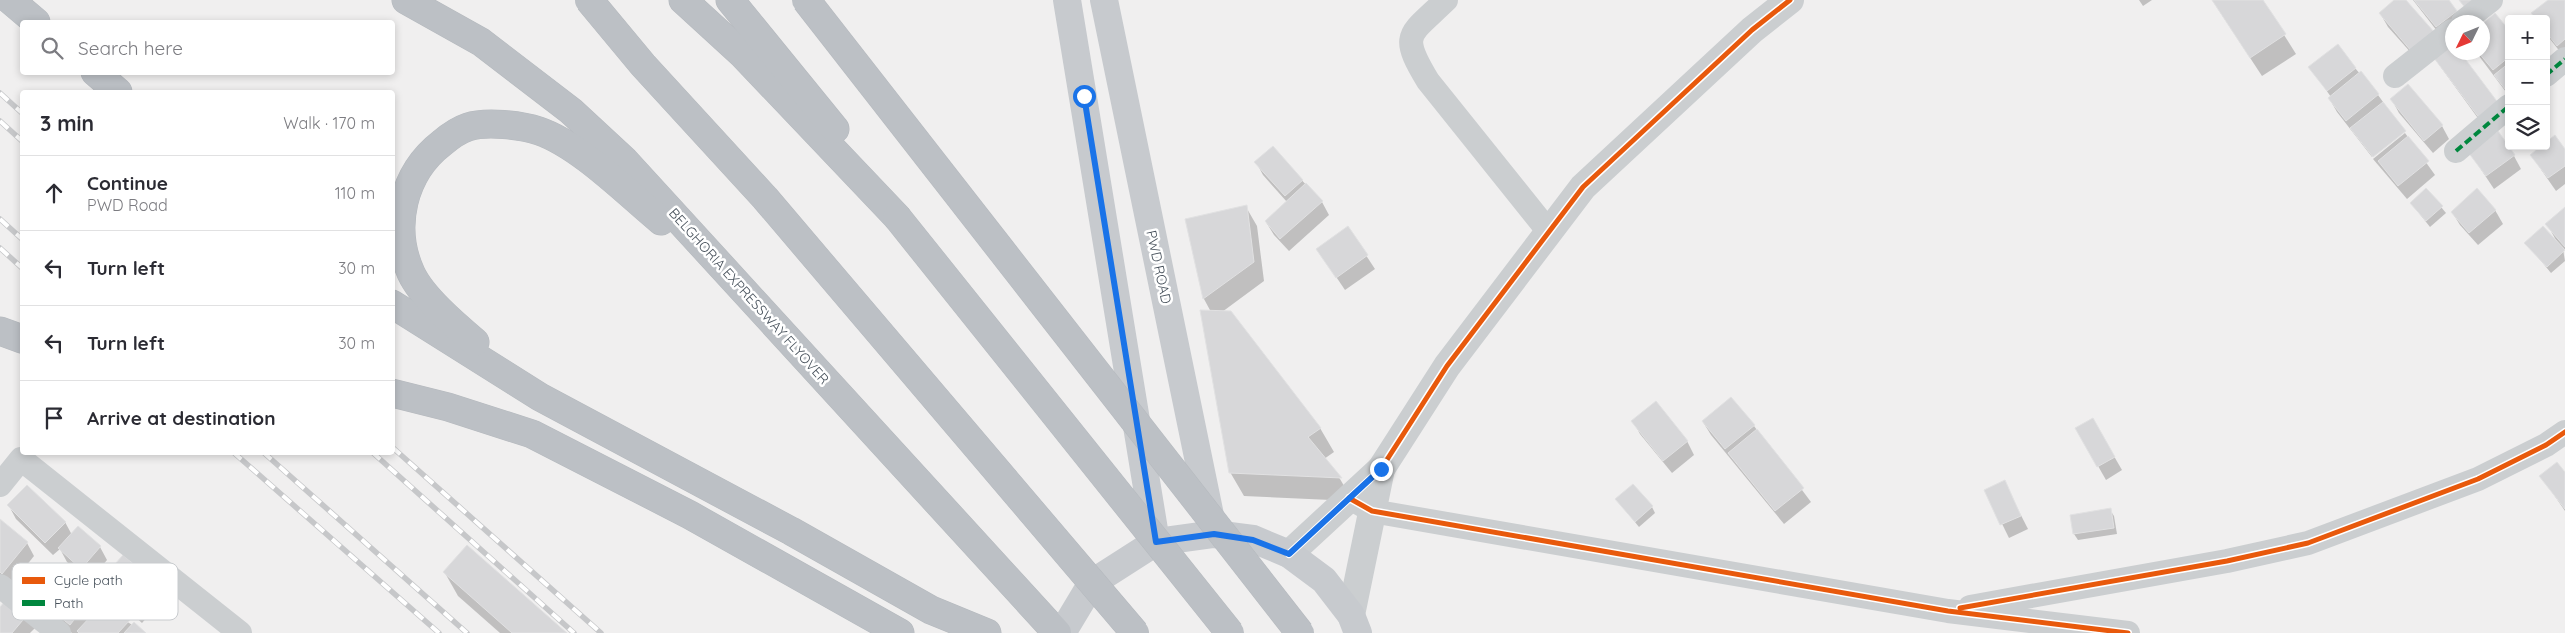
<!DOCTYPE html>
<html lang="en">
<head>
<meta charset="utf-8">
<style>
  body { margin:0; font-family:Quicksand,sans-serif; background:#f7f7f7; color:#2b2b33 }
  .controls { position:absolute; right:15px; top:15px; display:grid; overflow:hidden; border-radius:5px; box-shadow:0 2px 8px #0003 }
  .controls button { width:45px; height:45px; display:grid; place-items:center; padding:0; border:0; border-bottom:1px solid #e1e1e2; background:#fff; color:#2b2b33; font:25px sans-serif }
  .compass { position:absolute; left:2445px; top:15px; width:45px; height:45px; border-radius:50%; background:#fff; box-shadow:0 2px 8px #0003; rotate:227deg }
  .stop { position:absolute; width:15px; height:15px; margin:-11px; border:4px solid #1a73e8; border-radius:50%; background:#fff }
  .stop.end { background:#1a73e8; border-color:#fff; box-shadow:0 1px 5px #0008 }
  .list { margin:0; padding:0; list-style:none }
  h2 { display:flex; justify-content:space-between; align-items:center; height:65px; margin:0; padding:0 20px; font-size:21px }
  h2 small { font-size:16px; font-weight:400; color:#7c7c81 }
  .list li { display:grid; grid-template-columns:32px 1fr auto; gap:15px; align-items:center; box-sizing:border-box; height:75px; padding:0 20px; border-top:1px solid #e1e1e2 }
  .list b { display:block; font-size:19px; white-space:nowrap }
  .list p { margin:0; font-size:16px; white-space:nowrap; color:#7c7c81 }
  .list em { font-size:16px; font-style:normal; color:#7c7c81 }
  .icon { flex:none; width:28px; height:28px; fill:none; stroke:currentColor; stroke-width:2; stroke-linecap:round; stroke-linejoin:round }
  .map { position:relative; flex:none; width:2565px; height:633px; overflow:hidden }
  .search { position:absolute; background:#fff; box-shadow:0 2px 8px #0003; left:20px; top:20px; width:375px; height:55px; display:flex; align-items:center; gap:12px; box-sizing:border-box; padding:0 18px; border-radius:5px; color:#7c7c81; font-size:19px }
  .panel { position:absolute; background:#fff; box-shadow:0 2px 8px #0003; left:20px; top:90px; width:375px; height:365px; border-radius:5px }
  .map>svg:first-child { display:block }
</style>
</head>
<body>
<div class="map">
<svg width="2565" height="633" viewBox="0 0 2565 633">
  <rect width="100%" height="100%" fill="#f0efef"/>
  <g fill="#0003">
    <path d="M 2139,0 L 2152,0 L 2143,6 Z"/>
    <path d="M 2212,0 L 2262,0 L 2296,54 L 2262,76 Z"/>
    <path d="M 2396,0 L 2405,0 L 2434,34 L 2452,44 L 2452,52 L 2488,132 L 2432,55 L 2421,64 L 2388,27 L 2380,13 Z"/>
    <path d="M 2413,0 L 2447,0 L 2462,22 L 2444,40 Z"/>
    <path d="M 2551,0 L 2565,0 L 2565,58 L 2546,34 L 2546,19 Z"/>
    <path d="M 2509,32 L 2509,96 L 2476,52 L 2482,52 Z"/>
    <path d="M 2310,67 L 2355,68 L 2378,95 L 2404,131 L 2372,157 L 2337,112 L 2329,98 L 2331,97 Z"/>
    <path d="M 2392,100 L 2442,126 L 2449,139 L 2433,153 L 2399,113 Z"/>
    <path d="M 2405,133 L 2435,175 L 2407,199 L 2373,159 Z"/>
    <path d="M 1272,148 L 1322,202 L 1329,215 L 1289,251 L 1274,235 L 1266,222 L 1287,202 L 1263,175 L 1256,162 Z"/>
    <path d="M 2565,151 L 2565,184 L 2556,191 L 2531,155 Z"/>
    <path d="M 2470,153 L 2514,156 L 2521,169 L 2494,189 Z"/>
    <path d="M 2426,189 L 2446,213 L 2430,227 L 2411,203 Z"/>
    <path d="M 1246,207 L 1257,226 L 1264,281 L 1222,312 L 1320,428 L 1334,452 L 1324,459 L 1340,479 L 1353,501 L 1244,496 L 1230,472 L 1211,312 L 1204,299 L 1186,220 Z"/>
    <path d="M 2565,208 L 2565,249 L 2563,249 L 2565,261 L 2551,273 L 2526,243 L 2557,242 L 2547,224 Z"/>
    <path d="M 2495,210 L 2503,224 L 2478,245 L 2460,225 L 2452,212 Z"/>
    <path d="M 1348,228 L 1375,269 L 1345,290 L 1318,250 Z"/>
    <path d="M 2093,420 L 2122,470 L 2106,480 L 2077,429 Z"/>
    <path d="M 1633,421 L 1687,441 L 1694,455 L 1672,473 L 1640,434 Z"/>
    <path d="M 1703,422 L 1754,426 L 1811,502 L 1784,524 L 1711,435 Z"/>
    <path d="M 2565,474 L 2565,511 L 2541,476 Z"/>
    <path d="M 2004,482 L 2028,529 L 2009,538 L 1986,491 Z"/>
    <path d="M 1617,500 L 1652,507 L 1655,513 L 1639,527 Z"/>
    <path d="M 9,506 L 65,522 L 72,535 L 100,547 L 107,560 L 89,581 L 67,562 L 60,549 L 53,555 L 16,519 Z"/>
    <path d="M 2110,510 L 2114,516 L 2117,534 L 2078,540 L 2074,534 Z"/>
    <path d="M 0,521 L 27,543 L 34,556 L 10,586 L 0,578 Z"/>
    <path d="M 445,573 L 565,633 L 500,633 L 458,596 Z"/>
    <path d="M 102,581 L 156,585 L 164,598 L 142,623 L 110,594 Z"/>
    <path d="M 95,592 L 102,606 L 145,633 L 72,633 L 53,618 L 46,604 Z"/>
    <path d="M 8,599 L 35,628 L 30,633 L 0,633 L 0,609 Z"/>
  </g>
  <g fill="#d7d7d9" stroke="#e1e1e2">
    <path d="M 2212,0 L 2263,0 L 2286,34 L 2250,58 Z"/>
    <path d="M 2394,0 L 2406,0 L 2435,33 L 2412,52 L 2379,13 Z"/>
    <path d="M 2414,0 L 2449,0 L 2457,11 L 2436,27 Z"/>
    <path d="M 2459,0 L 2478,0 L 2466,9 Z"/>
    <path d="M 2548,0 L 2565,0 L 2565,39 L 2557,46 L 2546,32 L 2546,19 L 2536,19 L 2531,13 Z"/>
    <path d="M 2495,13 L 2509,30 L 2509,57 L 2493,70 L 2478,52 L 2482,52 L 2482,24 Z"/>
    <path d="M 2452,42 L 2452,52 L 2460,52 L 2499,104 L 2480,119 L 2431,54 Z"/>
    <path d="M 2338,44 L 2356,68 L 2327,91 L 2308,67 Z"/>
    <path d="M 2509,63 L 2509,94 L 2494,75 Z"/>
    <path d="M 2361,71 L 2379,94 L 2346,121 L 2328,98 Z"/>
    <path d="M 2408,84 L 2443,125 L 2424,141 L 2390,99 Z"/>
    <path d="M 2383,102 L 2406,131 L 2373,157 L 2350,128 Z"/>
    <path d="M 2498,131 L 2515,155 L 2486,176 L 2468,152 Z"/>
    <path d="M 2555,135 L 2565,149 L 2565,166 L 2548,178 L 2530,155 L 2541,146 L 2546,146 L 2546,142 Z"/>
    <path d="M 2408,136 L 2429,161 L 2398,186 L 2378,161 Z"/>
    <path d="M 1273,146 L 1303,180 L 1285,196 L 1254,162 Z"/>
    <path d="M 1306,183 L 1323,201 L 1280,239 L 1265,221 Z"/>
    <path d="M 2426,188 L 2443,206 L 2426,221 L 2410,203 Z"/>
    <path d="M 2477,188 L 2496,210 L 2469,233 L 2451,212 Z"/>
    <path d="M 1247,205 L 1254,262 L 1203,299 L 1185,219 Z"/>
    <path d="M 2565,207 L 2565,247 L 2545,224 Z"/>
    <path d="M 1348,226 L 1368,255 L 1336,278 L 1316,249 Z"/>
    <path d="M 2543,226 L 2565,250 L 2547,267 L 2524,243 Z"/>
    <path d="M 1200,310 L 1231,311 L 1321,428 L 1308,437 L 1342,478 L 1229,473 Z"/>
    <path d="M 1731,397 L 1755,425 L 1725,449 L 1702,421 Z"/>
    <path d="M 1656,401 L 1688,441 L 1663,461 L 1631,421 Z"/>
    <path d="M 2093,418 L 2115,457 L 2097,467 L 2075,428 Z"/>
    <path d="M 1757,429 L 1804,488 L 1775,511 L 1728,453 Z"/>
    <path d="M 2557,462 L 2565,472 L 2565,509 L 2539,476 Z"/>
    <path d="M 2005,480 L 2021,516 L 2000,525 L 1984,490 Z"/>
    <path d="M 1633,484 L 1653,506 L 1635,522 L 1615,499 Z"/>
    <path d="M 27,485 L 66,522 L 45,543 L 7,505 Z"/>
    <path d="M 2111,508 L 2114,528 L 2073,534 L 2070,515 Z"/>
    <path d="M 0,519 L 28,542 L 2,574 L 0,572 Z"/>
    <path d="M 78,526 L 101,546 L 81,569 L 58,548 Z"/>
    <path d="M 467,545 L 567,633 L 512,633 L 443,572 Z"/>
    <path d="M 123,555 L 157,584 L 134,610 L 100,581 Z"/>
    <path d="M 70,571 L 96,592 L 70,625 L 44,604 Z"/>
    <path d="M 8,597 L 28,614 L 12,633 L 0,633 L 0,607 Z"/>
    <path d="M 107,599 L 130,620 L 118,633 L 79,633 L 77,631 Z"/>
    <path d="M 134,622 L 146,633 L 124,633 Z"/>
  </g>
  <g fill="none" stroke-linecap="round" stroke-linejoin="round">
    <g stroke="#b5b9be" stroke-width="29">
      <g id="motorway">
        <path d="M 10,0 L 36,22"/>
        <path d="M 406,0 L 481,42 L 571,111 L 625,161 L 1057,633"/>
        <path d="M 683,0 L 742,54 L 897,217"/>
        <path d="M 730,0 L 835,129"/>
        <path d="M 95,72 L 118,92"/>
        <path d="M 392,304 L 540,397 L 791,531 L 931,610 L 987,633"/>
        <path d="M 0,331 L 22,339"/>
        <path d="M 475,342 C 455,325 422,297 411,273 C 390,227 403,173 442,143 C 449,137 459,130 468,127 C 486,121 521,125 539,131 C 580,145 627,193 661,221"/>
        <path d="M 392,393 L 448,407 L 532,434 L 690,515 L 900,633"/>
      </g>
    </g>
    <g stroke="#cbced0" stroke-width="24">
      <path d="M 1446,0 C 1409,36 1399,33 1428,81 L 1549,232"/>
      <path d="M 2463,22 L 2491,0"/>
      <path d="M 2546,75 L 2565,59"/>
      <path d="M 2395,76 L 2452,31"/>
      <path d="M 2456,151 L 2509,106"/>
      <path d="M 0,485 L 21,459 L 240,633"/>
      <path d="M 1357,502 L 1372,511 L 1948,611 L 2128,633"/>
      <path d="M 0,586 L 59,633"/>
      <path d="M 1970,607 L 2227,561 L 2308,543 L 2478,479 L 2546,445 L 2565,432"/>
    </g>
    <g stroke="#cbced0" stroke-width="28">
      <path d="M 1289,554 L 1381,469 L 1447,366 L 1583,187 L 1752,30 L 1790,0"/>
      <path d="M 1351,615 L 1381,469"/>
    </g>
    <g stroke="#c7cace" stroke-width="28">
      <path d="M 1067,0 L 1156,542"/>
      <path d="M 1104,0 L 1212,525"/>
      <path d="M 1062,633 L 1092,583 L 1156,542 L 1214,534 L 1253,539 L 1289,554 L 1324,580 L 1351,615 L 1358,633"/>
    </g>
    <use href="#motorway" stroke="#bcc0c5" stroke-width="28"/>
    <g stroke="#c6c7c9" stroke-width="5.5">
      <g id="rail">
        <path d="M 0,93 L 22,113"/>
        <path d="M 0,121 L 22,141"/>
        <path d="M 0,219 L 22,239"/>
        <path d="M 0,248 L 22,268"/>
        <path d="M 392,447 L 601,633"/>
        <path d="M 233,452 L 439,633"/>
        <path d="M 263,452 L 467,633"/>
        <path d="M 372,452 L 574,633"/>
      </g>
    </g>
    <use href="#rail" stroke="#fff" stroke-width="4" stroke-dasharray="11" stroke-linecap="butt"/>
    <g stroke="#b5b9be" stroke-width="29" stroke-linecap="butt">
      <g id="motorway-bridge">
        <path d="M 589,0 L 643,65 L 765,198 L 1135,633"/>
        <path d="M 806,0 L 1300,633"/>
        <path d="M 897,217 L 1230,633"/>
      </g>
    </g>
    <use href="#motorway-bridge" stroke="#bcc0c5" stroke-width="28"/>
    <g stroke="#00873e" stroke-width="4" stroke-dasharray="8 4" stroke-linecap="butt">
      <path d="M 2546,75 L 2565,59"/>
      <path d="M 2456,151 L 2509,106"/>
    </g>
    <g stroke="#fff" stroke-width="8">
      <g id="cycleway">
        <path d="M 1349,498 L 1372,511 L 1948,611 L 2128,633"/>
        <path d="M 1289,554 L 1381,469 L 1447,366 L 1583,187 L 1752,30 L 1790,0"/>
        <path d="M 1960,608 L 2227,561 L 2308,543 L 2478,479 L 2546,445 L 2565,432"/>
      </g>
    </g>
    <use href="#cycleway" stroke="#e8590c" stroke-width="5"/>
  </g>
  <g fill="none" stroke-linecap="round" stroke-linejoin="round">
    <path stroke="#1a73e8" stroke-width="6" d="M 1084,96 L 1156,542 L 1214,534 L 1253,540 L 1289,554 L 1381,469"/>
  </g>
  <g text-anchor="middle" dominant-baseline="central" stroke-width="5" stroke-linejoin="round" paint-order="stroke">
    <g font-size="14" fill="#47515b" stroke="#fff">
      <text transform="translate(1159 267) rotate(78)">PWD ROAD</text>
      <text transform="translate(749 296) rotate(48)">BELGHORIA EXPRESSWAY FLYOVER</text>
    </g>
  </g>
  <rect x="12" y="563" width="166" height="57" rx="8" fill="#fff" stroke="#c8cbce" stroke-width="1"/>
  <rect x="22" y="577" width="23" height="7" fill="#e8590c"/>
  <rect x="22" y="600" width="23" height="6" fill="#00873e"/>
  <g font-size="14" fill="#47515b">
    <text x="54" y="585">Cycle path</text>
    <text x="54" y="608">Path</text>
  </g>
</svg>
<div class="controls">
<button>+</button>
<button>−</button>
<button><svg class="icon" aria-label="layers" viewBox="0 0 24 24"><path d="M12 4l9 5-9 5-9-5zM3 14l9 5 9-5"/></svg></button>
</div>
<svg class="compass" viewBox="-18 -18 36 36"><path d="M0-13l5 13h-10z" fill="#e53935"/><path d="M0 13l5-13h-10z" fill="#7c7c81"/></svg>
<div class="stop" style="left:1084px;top:96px"></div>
<div class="stop end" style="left:1381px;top:469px"></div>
<div class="search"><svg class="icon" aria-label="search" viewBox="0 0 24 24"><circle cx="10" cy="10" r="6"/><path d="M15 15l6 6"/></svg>Search here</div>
<section class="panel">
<h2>3 min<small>Walk · 170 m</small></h2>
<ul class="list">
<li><svg class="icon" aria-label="ahead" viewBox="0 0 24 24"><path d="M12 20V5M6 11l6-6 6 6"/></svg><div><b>Continue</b><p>PWD Road</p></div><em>110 m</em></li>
<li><svg class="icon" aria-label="left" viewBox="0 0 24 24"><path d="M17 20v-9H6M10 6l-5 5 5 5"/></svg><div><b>Turn left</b></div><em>30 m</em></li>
<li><svg class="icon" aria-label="left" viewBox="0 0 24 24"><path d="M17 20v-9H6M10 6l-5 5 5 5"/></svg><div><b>Turn left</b></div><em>30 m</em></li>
<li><svg class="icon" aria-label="arrive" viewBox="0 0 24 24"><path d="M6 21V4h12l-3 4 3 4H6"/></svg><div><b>Arrive at destination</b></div></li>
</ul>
</section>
</div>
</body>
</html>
